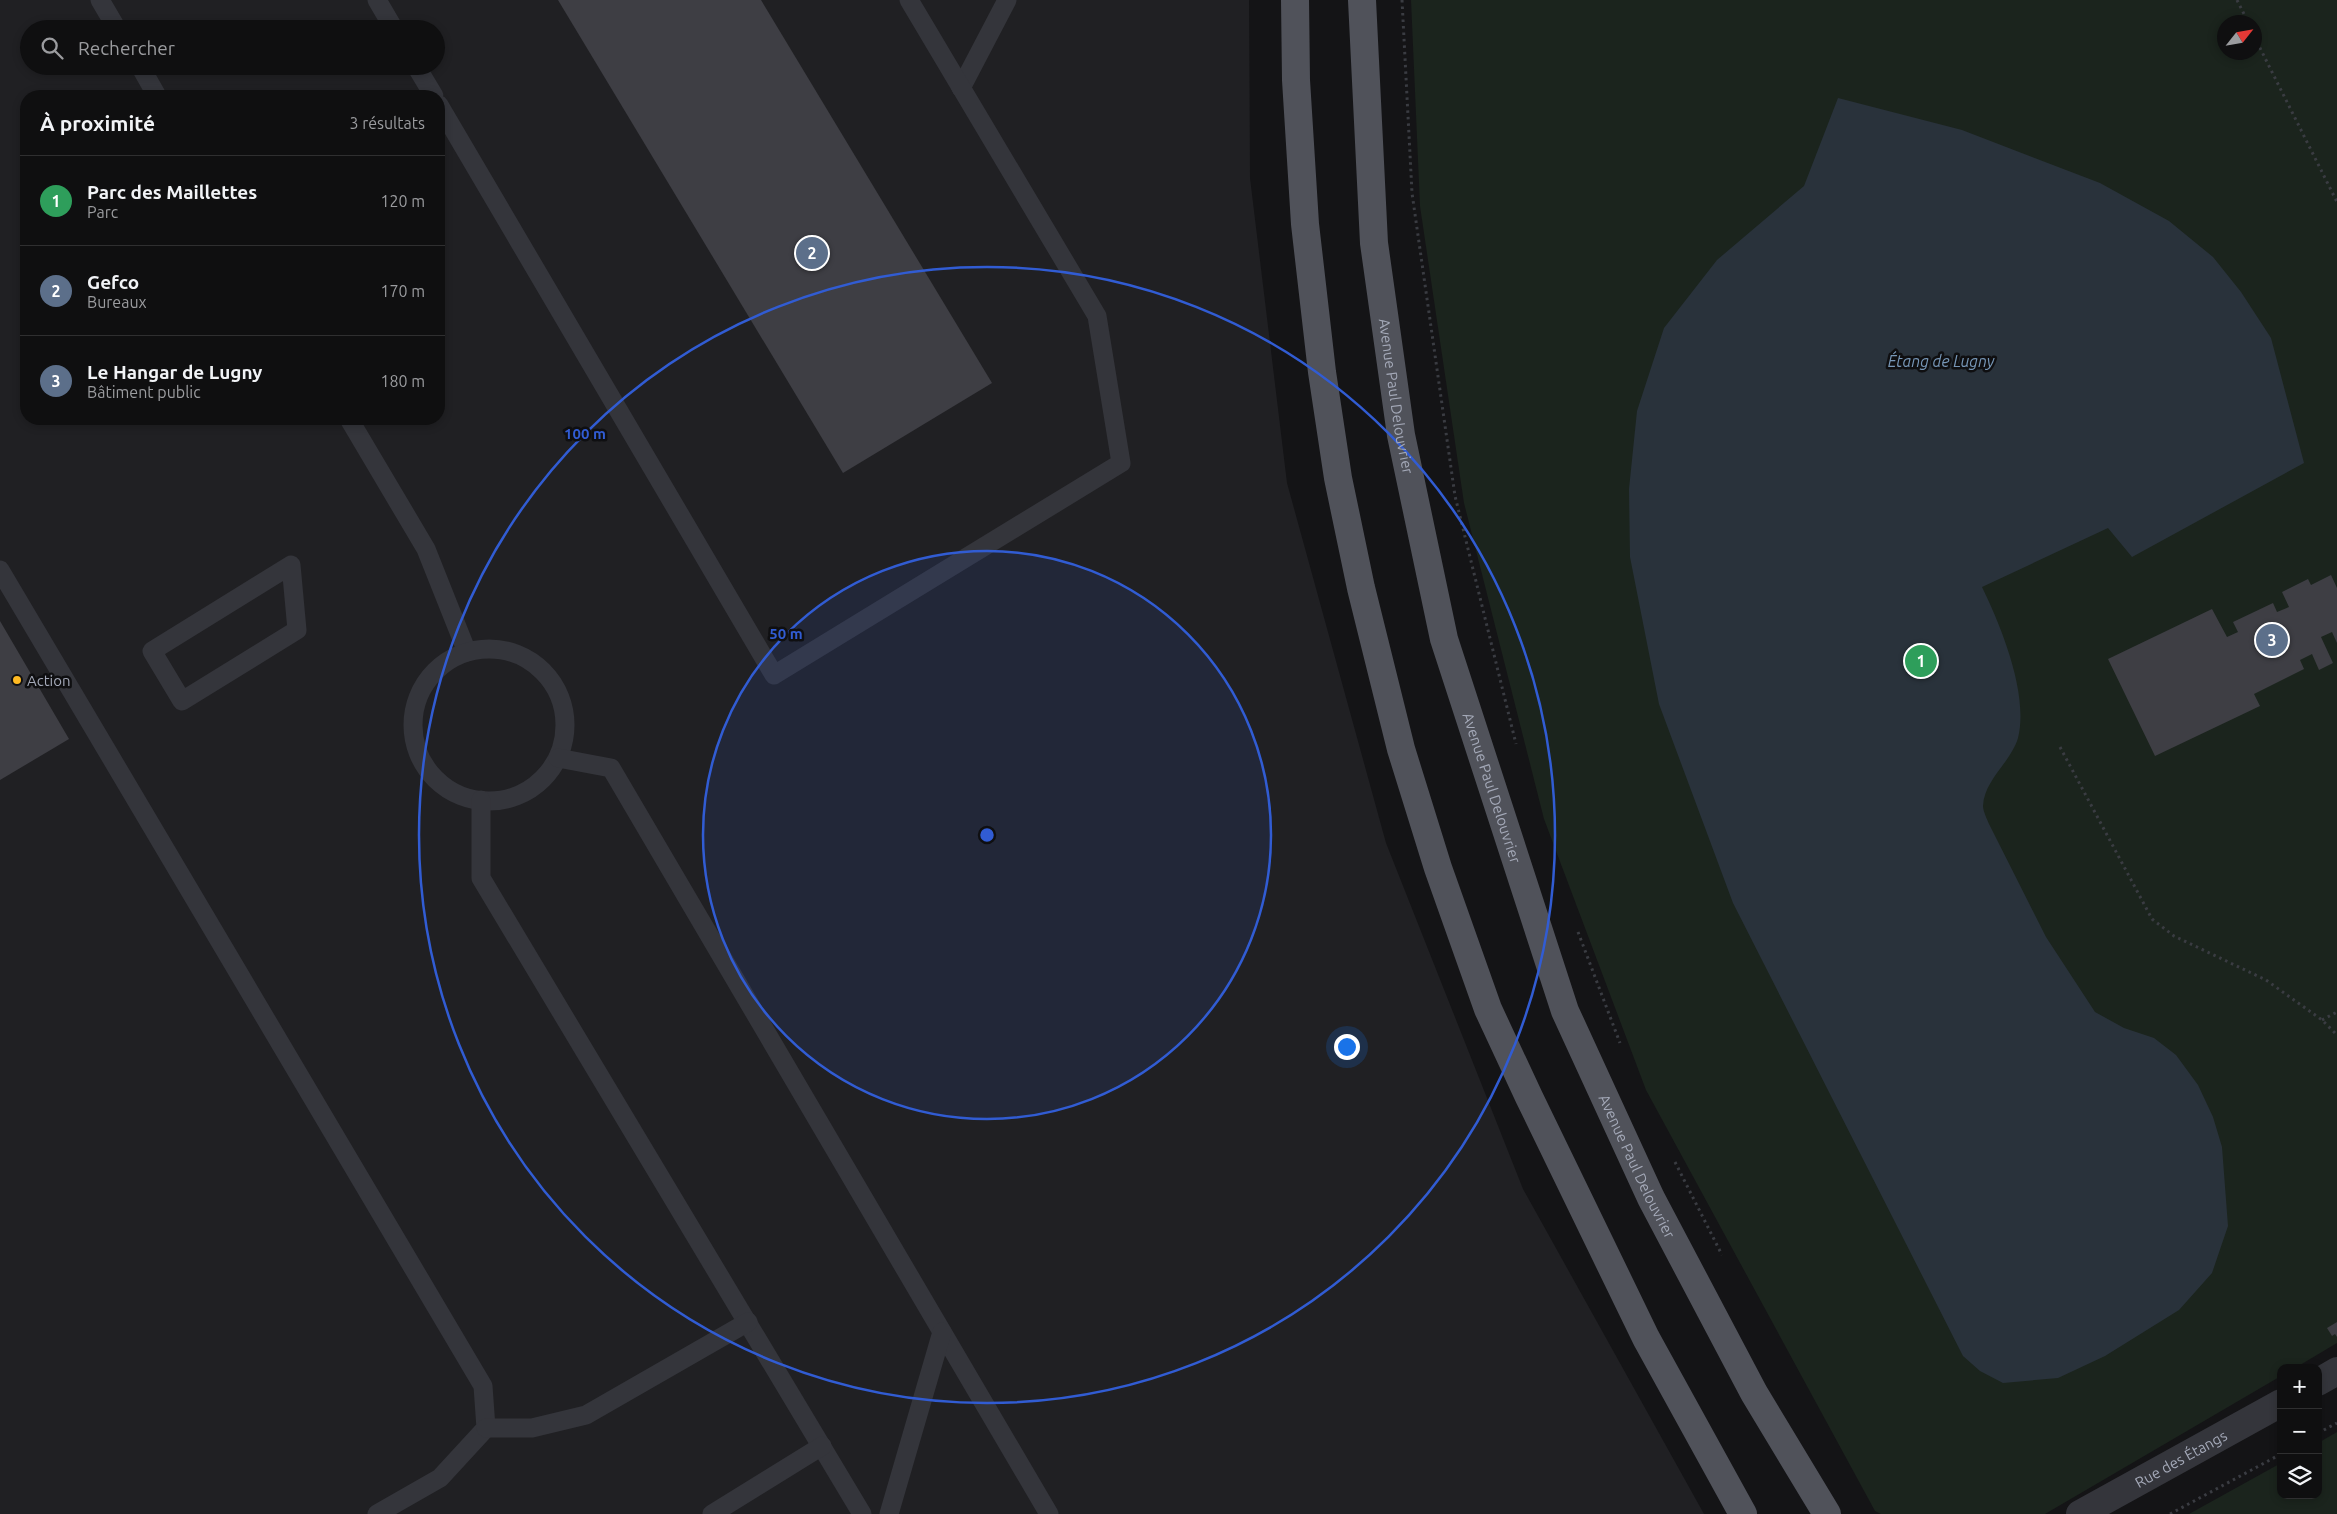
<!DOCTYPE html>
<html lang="fr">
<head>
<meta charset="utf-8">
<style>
  body { margin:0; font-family:Ubuntu,sans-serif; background:#1d1d1e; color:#f1f3f6 }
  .controls { position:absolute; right:15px; bottom:15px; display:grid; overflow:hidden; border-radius:10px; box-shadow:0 2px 8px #0003 }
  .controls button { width:45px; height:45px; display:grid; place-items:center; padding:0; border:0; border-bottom:1px solid #2f2f30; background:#0f0f10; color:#f1f3f6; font:25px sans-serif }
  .compass { position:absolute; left:2217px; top:15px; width:45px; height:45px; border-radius:50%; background:#0f0f10; box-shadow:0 2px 8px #0003; rotate:59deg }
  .you { position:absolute; left:1346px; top:1046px; width:18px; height:18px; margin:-12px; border:4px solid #fff; border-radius:50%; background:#1a73e8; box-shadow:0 0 0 8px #1a73e833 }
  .badge { display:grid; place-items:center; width:32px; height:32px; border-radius:50%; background:#ea580c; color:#fff; font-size:16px; font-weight:700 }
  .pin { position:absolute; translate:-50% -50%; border:2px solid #fff; box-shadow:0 1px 5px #0006 }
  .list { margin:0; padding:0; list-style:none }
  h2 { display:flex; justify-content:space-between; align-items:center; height:65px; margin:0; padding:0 20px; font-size:21px }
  h2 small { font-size:16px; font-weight:400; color:#9b9c9f }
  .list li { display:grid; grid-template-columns:32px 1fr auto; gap:15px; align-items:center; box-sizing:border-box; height:90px; padding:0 20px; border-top:1px solid #2f2f30 }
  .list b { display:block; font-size:19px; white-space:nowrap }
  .list p { margin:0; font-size:16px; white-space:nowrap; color:#9b9c9f }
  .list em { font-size:16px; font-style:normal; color:#9b9c9f }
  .icon { flex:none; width:28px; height:28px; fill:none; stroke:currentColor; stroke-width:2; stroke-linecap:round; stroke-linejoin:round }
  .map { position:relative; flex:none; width:2337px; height:1514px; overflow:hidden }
  .search { position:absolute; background:#0f0f10; box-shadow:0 2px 8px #0003; left:20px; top:20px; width:425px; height:55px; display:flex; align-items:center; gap:12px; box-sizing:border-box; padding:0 18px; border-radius:28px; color:#9b9c9f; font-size:19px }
  .panel { position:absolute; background:#0f0f10; box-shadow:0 2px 8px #0003; left:20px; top:90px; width:425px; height:335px; border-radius:20px }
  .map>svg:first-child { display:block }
</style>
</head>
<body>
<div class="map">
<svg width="2337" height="1514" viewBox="0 0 2337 1514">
  <rect width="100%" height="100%" fill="#141416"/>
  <path fill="#202023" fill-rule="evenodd" d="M 0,0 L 1249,0 L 1250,178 L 1287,483 L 1386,843 L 1523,1189 L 1704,1514 L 0,1514 ZM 29,29 L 436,29 L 436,66 L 29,66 ZM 26,96 L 439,96 L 439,419 L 26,419 Z"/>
  <g fill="#1b241d" fill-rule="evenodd">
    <path d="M 1411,0 L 2337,0 L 2337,1343 L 2295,1368 L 2281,1368 L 2281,1376 L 2045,1514 L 1881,1514 L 1875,1511 L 1646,1090 L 1544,819 L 1464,503 L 1420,206 ZM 2224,22 L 2254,22 L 2254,52 L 2224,52 Z"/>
    <path d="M 2337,1432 L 2337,1514 L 2189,1514 L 2281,1463 L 2281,1495 L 2318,1495 L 2318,1443 Z"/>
  </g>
  <path fill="#29323b" d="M 1838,98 L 1962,130 L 2100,183 L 2169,221 L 2213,257 L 2241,292 L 2271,338 L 2304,463 L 2132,557 L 2108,528 L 1982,587 C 2001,626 2029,694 2018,738 C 2011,762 1984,780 1983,806 C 1983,811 1987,819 1989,824 L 2046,937 L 2095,1012 L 2124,1028 L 2154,1038 L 2176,1055 L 2198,1085 L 2213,1117 L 2222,1147 L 2228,1226 L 2212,1273 L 2179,1310 L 2105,1356 L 2058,1378 L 2003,1383 L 1980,1371 L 1963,1356 L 1733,903 L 1659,704 L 1630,557 L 1629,489 L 1637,411 L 1664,328 L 1717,260 L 1804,186 Z"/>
  <g fill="#3e3e44">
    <path d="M 558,0 L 761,0 L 992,383 L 843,473 Z"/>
    <path d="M 2331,575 L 2337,588 L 2337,643 L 2332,632 L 2321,637 L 2333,663 L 2319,670 L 2312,654 L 2300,660 L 2304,669 L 2254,694 L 2260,706 L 2155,756 L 2108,659 L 2212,609 L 2227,637 L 2238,632 L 2233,622 L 2273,603 L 2277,612 L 2289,607 L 2282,592 L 2308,579 L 2311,585 Z"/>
    <path d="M 0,621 L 69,739 L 0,780 Z"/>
    <path d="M 2337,1322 L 2337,1337 L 2335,1334 L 2332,1336 L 2327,1328 Z"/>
  </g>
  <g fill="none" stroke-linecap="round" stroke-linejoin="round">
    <g stroke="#3a3c42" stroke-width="3" stroke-dasharray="2.5 4" stroke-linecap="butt">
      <path d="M 1402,0 L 1412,193 L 1455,496 L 1516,744"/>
      <path d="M 2237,0 L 2248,22"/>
      <path d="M 2254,36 L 2337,202"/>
      <path d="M 2060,747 L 2152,919 L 2174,936 L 2266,980 L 2322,1020 L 2337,1035"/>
      <path d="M 1578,932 L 1620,1043"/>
      <path d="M 2322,1020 L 2337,1012"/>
      <path d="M 1675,1162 L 1722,1255"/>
      <path d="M 2318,1433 L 2337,1423"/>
      <path d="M 2170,1514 L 2281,1454"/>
    </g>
    <g stroke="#34353b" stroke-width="19">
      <path d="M 100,0 L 117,29"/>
      <path d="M 377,0 L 394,29"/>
      <path d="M 140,66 L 157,96"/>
      <path d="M 416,66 L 434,96"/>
      <path d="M 961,88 L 1007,0"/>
      <path d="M 439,105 L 774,675 L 1121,463 L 1097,316 L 909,0"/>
      <path d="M 349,419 L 426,549 L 467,652"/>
      <path d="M 291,565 L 297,630 L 182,701 L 152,651 Z"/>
      <path d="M 0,570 L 483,1386 L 486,1428 L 440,1478 L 377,1514"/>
      <circle cx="489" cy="725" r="76"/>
      <path d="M 558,758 L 611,768 L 1049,1514"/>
      <path d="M 481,800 L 481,878 L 862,1514"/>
      <path d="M 486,1428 L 532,1428 L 586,1415 L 748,1322"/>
      <path d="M 712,1514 L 822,1446"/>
      <path d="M 889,1514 L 942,1332"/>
    </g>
    <g stroke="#34353b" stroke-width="28">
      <path d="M 2318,1382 L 2337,1371"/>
      <path id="s1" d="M 2080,1514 L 2281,1403"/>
    </g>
    <g stroke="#50525a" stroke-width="28">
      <path d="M 1295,0 L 1296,80 L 1305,224 L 1322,372 L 1338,478 L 1361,588 L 1401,749 L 1438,868 L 1488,1009 L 1529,1097 L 1646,1338 L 1743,1514"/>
      <path id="s2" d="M 1362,0 L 1374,243 L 1401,435 L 1444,639 L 1565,1011 L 1651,1198 L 1754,1393 L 1827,1514"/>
    </g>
  </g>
  <circle cx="987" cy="835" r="284" fill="#315cd3" fill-opacity=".12"/>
  <g fill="none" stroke="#315cd3" stroke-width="2.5">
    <circle cx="987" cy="835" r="284"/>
    <circle cx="987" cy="835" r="568"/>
  </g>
  <circle fill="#ffba22" stroke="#0f0f11" stroke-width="2" cx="17" cy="680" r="5"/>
  <g text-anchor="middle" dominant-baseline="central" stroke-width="5" stroke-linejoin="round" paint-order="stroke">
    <g font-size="15" fill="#a4a9b8" stroke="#0f0f11">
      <text stroke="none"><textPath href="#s2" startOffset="398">Avenue Paul Delouvrier</textPath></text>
      <text stroke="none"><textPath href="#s2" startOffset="802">Avenue Paul Delouvrier</textPath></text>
      <text stroke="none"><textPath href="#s2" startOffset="1208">Avenue Paul Delouvrier</textPath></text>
      <text stroke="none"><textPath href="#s1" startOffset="115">Rue des Étangs</textPath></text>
    </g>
    <g font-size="15" fill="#a4a9b8" stroke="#0f0f11" text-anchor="start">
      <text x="27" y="680">Action</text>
    </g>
    <g font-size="16" font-style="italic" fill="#7797b7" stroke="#0f0f11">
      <text x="1941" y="361">Étang de Lugny</text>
    </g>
  </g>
  <circle cx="987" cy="835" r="8" fill="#315cd3" stroke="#0f0f11" stroke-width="2.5"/>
  <g font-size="15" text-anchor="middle" font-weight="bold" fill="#315cd3" stroke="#0f0f11" stroke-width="5" stroke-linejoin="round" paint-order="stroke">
    <text x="585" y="439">100 m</text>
    <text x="786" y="639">50 m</text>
  </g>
</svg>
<div class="controls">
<button>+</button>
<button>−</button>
<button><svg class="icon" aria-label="layers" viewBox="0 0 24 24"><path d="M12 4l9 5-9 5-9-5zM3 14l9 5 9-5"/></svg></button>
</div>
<svg class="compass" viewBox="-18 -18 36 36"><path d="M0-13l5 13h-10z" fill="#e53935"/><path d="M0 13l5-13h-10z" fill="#9b9c9f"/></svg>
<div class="you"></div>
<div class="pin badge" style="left:1921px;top:661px;background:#2e9e5b">1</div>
<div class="pin badge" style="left:812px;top:253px;background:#5c6f8a">2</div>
<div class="pin badge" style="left:2272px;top:640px;background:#5c6f8a">3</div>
<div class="search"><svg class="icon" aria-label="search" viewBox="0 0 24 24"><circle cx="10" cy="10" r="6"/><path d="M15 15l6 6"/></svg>Rechercher</div>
<section class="panel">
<h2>À proximité<small>3 résultats</small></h2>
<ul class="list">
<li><span class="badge" style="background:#2e9e5b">1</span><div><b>Parc des Maillettes</b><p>Parc</p></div><em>120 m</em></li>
<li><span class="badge" style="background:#5c6f8a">2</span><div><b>Gefco</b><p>Bureaux</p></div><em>170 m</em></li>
<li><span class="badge" style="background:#5c6f8a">3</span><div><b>Le Hangar de Lugny</b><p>Bâtiment public</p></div><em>180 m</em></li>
</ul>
</section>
</div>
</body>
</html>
